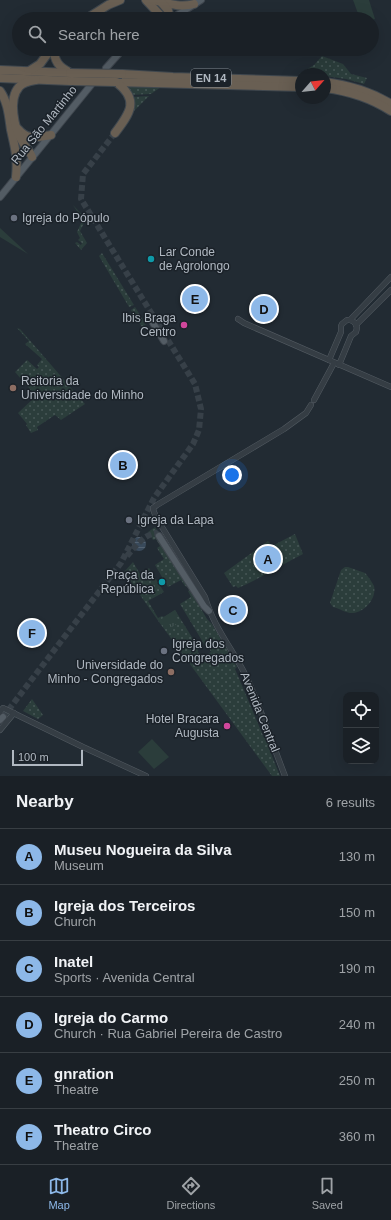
<!DOCTYPE html>
<html lang="en">
<head>
<meta charset="utf-8">
<style>
  body { margin:0; font-family:Arial,sans-serif; background:#272d32; color:#f1f3f6 }
  .controls { position:absolute; right:12px; bottom:12px; display:grid; overflow:hidden; border-radius:8px; box-shadow:0 4px 16px #0002 }
  .controls button { width:36px; height:36px; display:grid; place-items:center; padding:0; border:0; border-bottom:1px solid #383e43; background:#1a2026; color:#f1f3f6; font:20px sans-serif }
  .compass { position:absolute; left:295px; top:68px; width:36px; height:36px; border-radius:50%; background:#1a2026; box-shadow:0 4px 16px #0002; rotate:62deg }
  .scale { position:absolute; left:12px; bottom:10px; width:71px; box-sizing:border-box; padding-left:4px; border:2px solid #b0b8c1; border-top:0; font-size:11px; line-height:14px; white-space:nowrap; color:#b0b8c1; -webkit-text-stroke:3px #1b2229; paint-order:stroke }
  .you { position:absolute; left:232px; top:475px; width:14px; height:14px; margin:-10px; border:3px solid #fff; border-radius:50%; background:#1a73e8; box-shadow:0 0 0 6px #1a73e833 }
  .badge { display:grid; place-items:center; width:26px; height:26px; border-radius:50%; background:#8db8e8; color:#111; font-size:13px; font-weight:700 }
  .pin { position:absolute; translate:-50% -50%; border:2px solid #fff; box-shadow:0 1px 4px #0006 }
  .list { margin:0; padding:0; list-style:none }
  h2 { display:flex; justify-content:space-between; align-items:center; height:52px; margin:0; padding:0 16px; font-size:17px }
  h2 small { font-size:13px; font-weight:400; color:#9fa3a7 }
  .list li { display:grid; grid-template-columns:26px 1fr auto; gap:12px; align-items:center; box-sizing:border-box; height:56px; padding:0 16px; border-top:1px solid #383e43 }
  .list b { display:block; font-size:15px; white-space:nowrap }
  .list p { margin:0; font-size:13px; white-space:nowrap; color:#9fa3a7 }
  .list em { font-size:13px; font-style:normal; color:#9fa3a7 }
  .icon { flex:none; width:22px; height:22px; fill:none; stroke:currentColor; stroke-width:2; stroke-linecap:round; stroke-linejoin:round }
  .map { position:relative; flex:none; width:391px; height:776px; overflow:hidden }
  .search { position:absolute; background:#1a2026; box-shadow:0 4px 16px #0002; left:12px; right:12px; top:12px; height:44px; display:flex; align-items:center; gap:10px; box-sizing:border-box; padding:0 14px; border-radius:22px; color:#9fa3a7; font-size:15px }
  .sheet { height:388px; background:#1a2026 }
  nav { display:flex; justify-content:space-around; align-items:center; box-sizing:border-box; height:56px; border-top:1px solid #383e43; background:#1a2026; font-size:11px; color:#9fa3a7 }
  nav a { display:grid; justify-items:center; gap:2px }
  nav .on { color:#8db8e8 }
  .map>svg:first-child { display:block }
</style>
</head>
<body>
<div class="map">
<svg width="391" height="776" viewBox="0 0 391 776">
  <defs>
    <pattern id="grass-dots" width="8" height="8" patternUnits="userSpaceOnUse"><rect width="8" height="8" fill="#2b3d3b"/><path d="M2 2h.1M6 6h.1" fill="none" stroke="#475756" stroke-width="1.8" stroke-linecap="round"/></pattern>
    <pattern id="park-tufts" width="24" height="20" patternUnits="userSpaceOnUse"><rect width="24" height="20" fill="#2b3d3b"/><path d="M3 7l-1-3M5 7V3M7 7l1-3M15 17l-1-3M17 17v-4M19 17l1-3" fill="none" stroke="#475756"/></pattern>
    <pattern id="water-rules" width="6" height="5" patternUnits="userSpaceOnUse"><rect width="6" height="5" fill="#394a5b"/><path d="M0 2.5h6" fill="none" stroke="#536271"/></pattern>
  </defs>
  <rect width="100%" height="100%" fill="#222b33"/>
  <g fill="url(#grass-dots)">
    <path d="M 322,56 L 343,64 L 351,74 L 367,78 L 364,84 L 346,79 L 325,76 L 325,74 L 299,74 L 314,65 Z"/>
    <path d="M 123,85 L 161,87 L 151,94 L 130,95 Z"/>
    <path d="M 149,96 L 129,116 L 131,97 Z"/>
    <path d="M 73,205 L 86,219 L 80,231 L 87,243 L 81,250 L 75,243 L 77,242 L 81,245 L 82,243 L 78,240 L 80,238 L 77,232 L 82,221 L 82,219 Z"/>
    <path d="M 102,253 L 134,305 L 129,307 L 99,256 Z"/>
    <path d="M 135,307 L 146,325 L 142,327 L 131,310 Z"/>
    <path d="M 17,328 L 20,329 L 85,404 L 61,420 L 55,415 L 37,427 L 38,430 L 31,433 L 26,425 L 27,424 L 18,413 L 36,396 L 15,372 L 27,360 L 37,369 L 39,367 L 37,365 L 42,359 L 25,344 L 29,341 Z"/>
    <path d="M 155,527 L 196,595 L 194,597 L 207,619 L 212,624 L 237,667 L 235,669 L 264,738 L 267,738 L 270,746 L 268,746 L 280,776 L 272,776 L 159,622 L 124,572 L 133,562 L 140,574 L 149,568 L 164,592 L 148,601 L 158,618 L 162,616 L 164,617 L 175,610 L 198,647 L 198,652 L 202,657 L 211,652 L 208,646 L 204,644 L 180,604 L 191,597 L 188,591 L 191,589 L 189,587 L 185,586 L 181,580 L 168,587 L 155,565 L 164,559 L 157,548 L 160,546 L 156,539 L 153,540 L 148,532 Z"/>
    <path d="M 295,534 L 303,554 C 281,565 260,579 238,588 L 236,586 L 233,587 L 224,573 L 268,541 L 272,546 Z"/>
    <path d="M 345,567 L 348,567 L 365,573 C 368,576 372,582 374,586 C 377,598 365,612 353,613 C 348,614 338,608 333,607 L 330,603 L 341,570 Z"/>
    <path d="M 32,699 L 43,715 L 38,719 L 23,711 Z"/>
  </g>
  <g fill="url(#park-tufts)">
    <path d="M 0,228 L 28,254 L 0,237 Z"/>
    <path d="M 175,610 L 177,613 L 175,615 L 180,622 L 169,629 L 162,618 Z"/>
  </g>
  <g fill="#2b3d3b">
    <path d="M 353,0 L 369,0 L 375,19 L 372,20 L 372,19 L 360,19 Z"/>
    <path d="M 152,739 L 169,757 L 154,769 L 138,752 Z"/>
  </g>
  <circle fill="url(#water-rules)" cx="139" cy="544" r="7"/>
  <g fill="none" stroke-linecap="round" stroke-linejoin="round">
    <g stroke="#374048" stroke-width="6" stroke-dasharray="6 3" stroke-linecap="butt">
      <path d="M 127,556 C 135,547 143,535 156,533 L 159,536"/>
      <path d="M 3,717 L 121,563 L 154,498 L 193,444 L 199,430 L 201,409 L 195,384 L 81,199 L 83,174 L 115,133"/>
    </g>
    <g stroke="#535b62" stroke-width="6">
      <g id="minor">
        <path d="M 238,319 L 244,323 L 391,387"/>
        <path d="M 356,325 L 391,290"/>
        <path d="M 329,360 L 341,332 L 341,326 L 342,324 L 347,320 L 350,320 L 391,277"/>
        <path d="M 339,365 L 351,336 L 356,332 C 358,326 356,322 350,320"/>
        <path d="M 314,400 L 334,363"/>
        <path d="M 0,712 L 3,708 L 83,747 L 146,776"/>
        <path d="M 0,730 L 14,713"/>
        <path d="M 285,776 C 272,743 261,709 246,676 C 233,650 213,626 205,597 L 157,519 L 154,512 L 153,508 L 157,505 L 284,429 L 306,413 L 311,405"/>
      </g>
    </g>
    <g stroke="#3f464e" stroke-width="8">
      <g id="major">
        <path d="M 171,19 L 201,0"/>
        <path d="M 106,68 L 123,49"/>
        <path d="M 0,197 L 91,85"/>
        <path d="M 149,315 L 150,318 L 164,341"/>
        <path d="M 159,536 L 204,606 L 209,611"/>
        <path d="M 0,720 L 3,717"/>
      </g>
    </g>
    <g stroke="#40484f" stroke-width="10">
      <g id="highway">
        <path d="M 146,0 L 160,15 L 168,19"/>
        <path d="M 153,0 C 167,3 179,8 194,4"/>
        <path d="M 161,2 L 168,10 L 170,19"/>
        <path d="M 86,19 L 108,5 L 120,0"/>
        <path d="M 54,49 C 54,61 59,67 69,72"/>
        <path d="M 0,70 L 70,73"/>
        <path d="M 29,71 L 40,64 L 51,49"/>
        <path d="M 122,74 L 173,77 L 301,81"/>
        <path d="M 0,78 L 71,81"/>
        <path d="M 116,82 L 301,87"/>
        <path d="M 325,82 C 348,85 371,92 391,104"/>
        <path d="M 325,88 C 349,91 371,98 391,111"/>
        <path d="M 0,91 C 8,102 9,117 11,130 C 15,148 18,157 16,177"/>
        <path d="M 18,129 C 28,141 37,137 51,135"/>
        <path d="M 115,133 C 130,113 140,100 116,82"/>
        <path d="M 32,157 C 30,151 25,147 22,141 C 14,128 8,99 19,87 C 23,82 30,81 36,80"/>
      </g>
    </g>
    <use href="#minor" stroke="#353d44" stroke-width="5"/>
    <use href="#major" stroke="#535c64" stroke-width="6"/>
    <use href="#highway" stroke="#695f53" stroke-width="8"/>
    <g stroke="#40484f" stroke-width="10" stroke-linecap="butt">
      <g id="highway-bridge">
        <path d="M 70,73 L 122,74"/>
        <path d="M 71,81 L 116,82"/>
      </g>
    </g>
    <use href="#highway-bridge" stroke="#695f53" stroke-width="8"/>
  </g>
  <g fill="#6b7280" stroke="#1b2229" stroke-width="1.5">
    <circle cx="14" cy="218" r="4"/>
    <circle cx="129" cy="520" r="4"/>
    <circle cx="164" cy="651" r="4"/>
  </g>
  <g fill="#0f9aa8" stroke="#1b2229" stroke-width="1.5">
    <circle cx="151" cy="259" r="4"/>
    <circle cx="162" cy="582" r="4"/>
  </g>
  <g fill="#d1479c" stroke="#1b2229" stroke-width="1.5">
    <circle cx="184" cy="325" r="4"/>
    <circle cx="227" cy="726" r="4"/>
  </g>
  <g fill="#8d6e63" stroke="#1b2229" stroke-width="1.5">
    <circle cx="13" cy="388" r="4"/>
    <circle cx="171" cy="672" r="4"/>
  </g>
  <g text-anchor="middle" dominant-baseline="central" stroke-width="3" stroke-linejoin="round" paint-order="stroke">
    <rect fill="#1b2229" stroke="#838b93" stroke-width="1" x="191" y="69" width="40" height="18" rx="3"/>
    <g font-size="11" font-weight="bold" fill="#b0b8c1">
      <text x="211" y="78">EN 14</text>
    </g>
    <g font-size="12" fill="#b0b8c1" stroke="#1b2229">
      <text transform="translate(44 125) rotate(-51)">Rua São Martinho</text>
      <text transform="translate(260 712) rotate(68)">Avenida Central</text>
    </g>
    <g font-size="12" fill="#b0b8c1" stroke="#1b2229" text-anchor="start">
      <text x="22" y="218">Igreja do Pópulo</text>
      <text x="159" y="252">Lar Conde<tspan x="159" dy="14">de Agrolongo</tspan></text>
      <text x="176" y="318" text-anchor="end">Ibis Braga<tspan x="176" dy="14">Centro</tspan></text>
      <text x="21" y="381">Reitoria da<tspan x="21" dy="14">Universidade do Minho</tspan></text>
      <text x="137" y="520">Igreja da Lapa</text>
      <text x="154" y="575" text-anchor="end">Praça da<tspan x="154" dy="14">República</tspan></text>
      <text x="172" y="644">Igreja dos<tspan x="172" dy="14">Congregados</tspan></text>
      <text x="163" y="665" text-anchor="end">Universidade do<tspan x="163" dy="14">Minho - Congregados</tspan></text>
      <text x="219" y="719" text-anchor="end">Hotel Bracara<tspan x="219" dy="14">Augusta</tspan></text>
    </g>
  </g>
</svg>
<div class="controls">
<button><svg class="icon" aria-label="locate" viewBox="0 0 24 24"><circle cx="12" cy="12" r="6"/><path d="M12 2v4M12 18v4M2 12h4M18 12h4"/></svg></button>
<button><svg class="icon" aria-label="layers" viewBox="0 0 24 24"><path d="M12 4l9 5-9 5-9-5zM3 14l9 5 9-5"/></svg></button>
</div>
<svg class="compass" viewBox="-18 -18 36 36"><path d="M0-13l5 13h-10z" fill="#e53935"/><path d="M0 13l5-13h-10z" fill="#9fa3a7"/></svg>
<div class="scale">100 m</div>
<div class="you"></div>
<div class="pin badge" style="left:268px;top:559px">A</div>
<div class="pin badge" style="left:123px;top:465px">B</div>
<div class="pin badge" style="left:233px;top:610px">C</div>
<div class="pin badge" style="left:264px;top:309px">D</div>
<div class="pin badge" style="left:195px;top:299px">E</div>
<div class="pin badge" style="left:32px;top:633px">F</div>
<div class="search"><svg class="icon" aria-label="search" viewBox="0 0 24 24"><circle cx="10" cy="10" r="6"/><path d="M15 15l6 6"/></svg>Search here</div>
</div>
<section class="sheet">
<h2>Nearby<small>6 results</small></h2>
<ul class="list">
<li><span class="badge">A</span><div><b>Museu Nogueira da Silva</b><p>Museum</p></div><em>130 m</em></li>
<li><span class="badge">B</span><div><b>Igreja dos Terceiros</b><p>Church</p></div><em>150 m</em></li>
<li><span class="badge">C</span><div><b>Inatel</b><p>Sports · Avenida Central</p></div><em>190 m</em></li>
<li><span class="badge">D</span><div><b>Igreja do Carmo</b><p>Church · Rua Gabriel Pereira de Castro</p></div><em>240 m</em></li>
<li><span class="badge">E</span><div><b>gnration</b><p>Theatre</p></div><em>250 m</em></li>
<li><span class="badge">F</span><div><b>Theatro Circo</b><p>Theatre</p></div><em>360 m</em></li>
</ul>
</section>
<nav>
<a class="on"><svg class="icon" aria-label="map" viewBox="0 0 24 24"><path d="M3 6l6-2 6 2 6-2v14l-6 2-6-2-6 2zM9 4v14M15 6v14"/></svg>Map</a>
<a><svg class="icon" aria-label="directions" viewBox="0 0 24 24"><path d="M12 3l9 9-9 9-9-9zM9 14v-3h6M13 9l2 2-2 2"/></svg>Directions</a>
<a><svg class="icon" aria-label="saved" viewBox="0 0 24 24"><path d="M7 4h10v16l-5-4-5 4z"/></svg>Saved</a>
</nav>
</body>
</html>
